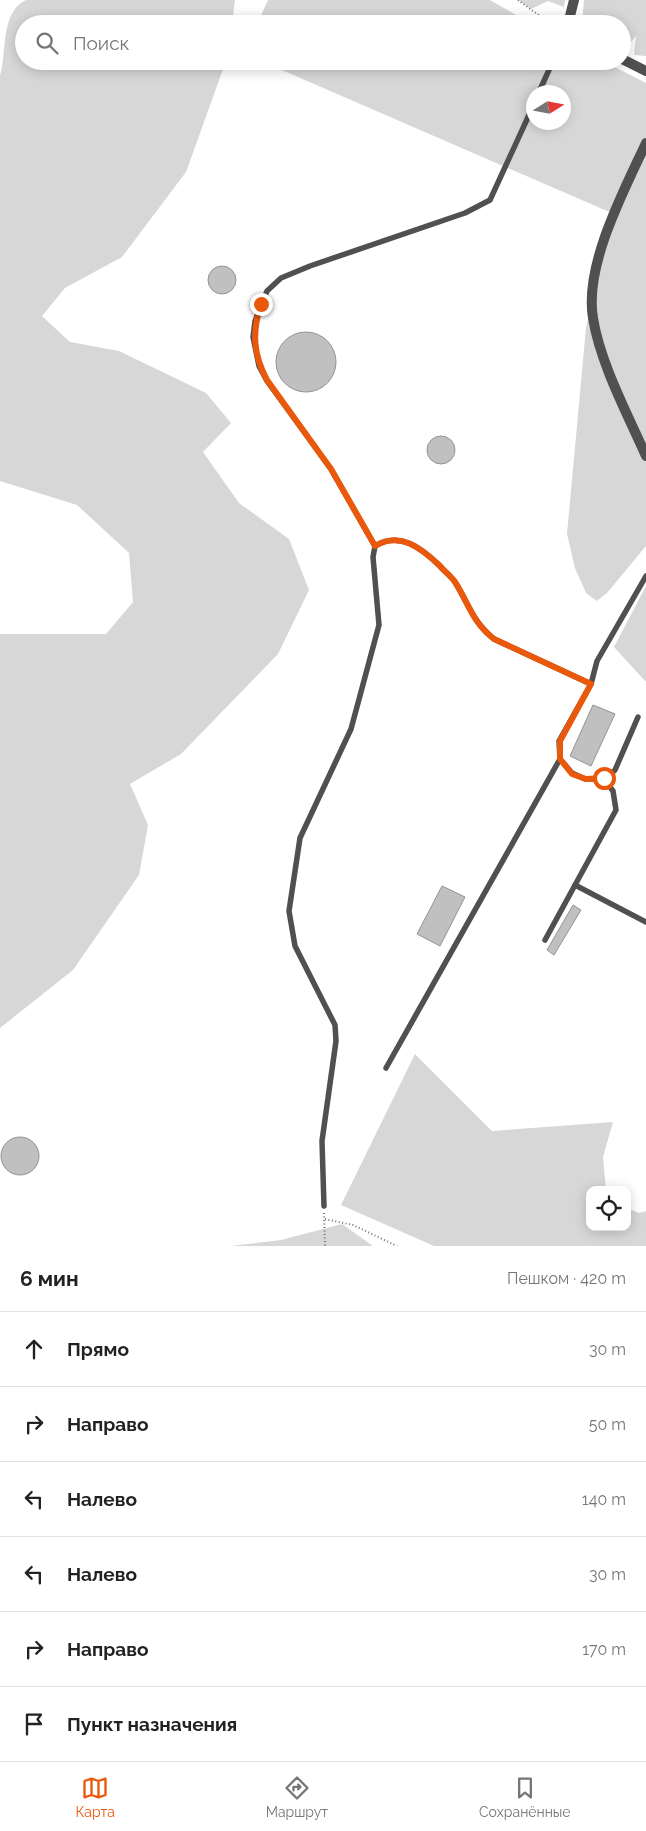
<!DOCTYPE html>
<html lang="ru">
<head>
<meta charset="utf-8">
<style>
  body { margin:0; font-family:Raleway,sans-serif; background:#f2f2f2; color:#222 }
  .controls { position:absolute; right:15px; bottom:15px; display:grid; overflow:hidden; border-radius:10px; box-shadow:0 2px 12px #0003 }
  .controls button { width:45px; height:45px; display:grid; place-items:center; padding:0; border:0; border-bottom:1px solid #e0e0e0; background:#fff; color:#222; font:25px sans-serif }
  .compass { position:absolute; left:526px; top:85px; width:45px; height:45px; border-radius:50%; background:#fff; box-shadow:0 2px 12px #0003; rotate:79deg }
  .stop { position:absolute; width:15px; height:15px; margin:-11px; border:4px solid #ea580c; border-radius:50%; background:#fff }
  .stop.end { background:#ea580c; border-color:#fff; box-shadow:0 1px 5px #0008 }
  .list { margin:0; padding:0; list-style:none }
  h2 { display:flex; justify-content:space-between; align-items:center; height:65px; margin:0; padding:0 20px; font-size:21px }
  h2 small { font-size:16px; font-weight:400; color:#767676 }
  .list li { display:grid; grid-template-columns:32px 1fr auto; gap:15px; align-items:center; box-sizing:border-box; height:75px; padding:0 20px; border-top:1px solid #e0e0e0 }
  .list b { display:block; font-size:19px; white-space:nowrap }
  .list em { font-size:16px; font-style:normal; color:#767676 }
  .icon { flex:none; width:28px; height:28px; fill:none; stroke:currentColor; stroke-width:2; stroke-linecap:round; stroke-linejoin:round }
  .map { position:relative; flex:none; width:646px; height:1246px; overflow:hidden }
  .search { position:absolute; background:#fff; box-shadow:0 2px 12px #0003; left:15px; right:15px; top:15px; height:55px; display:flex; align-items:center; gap:12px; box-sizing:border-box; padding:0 18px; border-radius:28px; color:#767676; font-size:19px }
  .sheet { height:515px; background:#fff }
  nav { display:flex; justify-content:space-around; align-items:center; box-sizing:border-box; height:70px; border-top:1px solid #e0e0e0; background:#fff; font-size:14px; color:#767676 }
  nav a { display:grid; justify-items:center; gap:2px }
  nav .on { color:#ea580c }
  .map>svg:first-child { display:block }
</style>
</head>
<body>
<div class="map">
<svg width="646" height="1246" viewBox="0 0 646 1246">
  <rect width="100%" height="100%" fill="#fff"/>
  <g fill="#d7d7d7" fill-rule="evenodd">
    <path d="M 26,0 L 235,0 L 232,24 L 24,24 L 24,61 L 226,61 L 186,172 L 122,257 L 65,288 L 42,316 L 70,342 L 119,351 L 206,393 L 231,423 L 203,452 L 239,503 L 289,539 L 309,590 L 278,654 L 181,754 L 130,784 L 148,825 L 139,875 L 73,970 L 0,1028 L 0,634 L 106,634 L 133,602 L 129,553 L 77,505 L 0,481 L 0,76 C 7,53 0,12 26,0 Z"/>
    <path d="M 268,0 L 490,0 L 532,24 L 257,24 Z"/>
    <path d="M 518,0 L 565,0 L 564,7 L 548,1 L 531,9 Z"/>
    <path d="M 584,0 L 646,0 L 646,56 L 634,55 L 636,36 L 622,52 L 622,24 L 582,24 Z"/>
    <path d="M 261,61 L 603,61 L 646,83 L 646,546 L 607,593 L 597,601 L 586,593 L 575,568 L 567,534 L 586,328 L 614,214 ZM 534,92 L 564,92 L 564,122 L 534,122 Z"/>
    <path d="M 646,586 L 646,682 L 614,647 Z"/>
    <path d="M 415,1054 L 492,1131 L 613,1122 L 603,1157 L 606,1190 L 590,1190 L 590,1227 L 627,1227 L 627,1208 L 639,1213 L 646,1211 L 646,1246 L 434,1246 L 341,1205 Z"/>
    <path d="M 342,1224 L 373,1246 L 231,1246 L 281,1240 Z"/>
  </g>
  <g fill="#c0c0c0" stroke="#949494">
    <circle cx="222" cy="280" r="14"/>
    <circle cx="306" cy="362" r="30"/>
    <circle cx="441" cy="450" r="14"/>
    <path d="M 593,705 L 615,714 L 591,766 L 570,756 Z"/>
    <path d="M 442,886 L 465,897 L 440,946 L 417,934 Z"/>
    <path d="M 573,905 L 581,910 L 554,955 L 547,950 Z"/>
    <circle cx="20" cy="1156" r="19"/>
  </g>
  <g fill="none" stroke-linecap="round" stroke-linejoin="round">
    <g stroke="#727272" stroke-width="2" stroke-dasharray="1 2.5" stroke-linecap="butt">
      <path d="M 518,0 L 551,24"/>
      <path d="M 324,1213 L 325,1246"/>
      <path d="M 325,1219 L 353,1225 L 397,1246"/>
    </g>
    <g stroke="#505050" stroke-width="5.5">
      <path d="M 539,92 L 553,61"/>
      <path d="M 375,546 L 331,469 L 267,381 L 259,366 L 253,337 L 255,321 L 267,291 L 281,278 L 310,266 L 465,213 L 490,200 L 534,104"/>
      <path d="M 638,717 L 615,770 L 604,779 L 585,779 L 572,773 L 560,759 L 559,741 L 591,684 L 597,661 L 646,576"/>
      <path d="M 575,885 L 646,922"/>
      <path d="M 545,940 L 616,810 L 613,791 L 604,779"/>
      <path d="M 386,1068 L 560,759"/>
      <path d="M 324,1206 L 322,1141 L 336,1041 L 335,1025 L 295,946 L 289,911 L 300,838 L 351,729 L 379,625 L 373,557 L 375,546 C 400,531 421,548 439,565 C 444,571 451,576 455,582 C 469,604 472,621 494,639 L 591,684"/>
    </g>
    <g stroke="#505050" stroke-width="10">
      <path d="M 568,24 L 574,0"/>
      <path d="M 622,59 L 646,71"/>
      <path d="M 646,143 C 624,191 584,265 593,318 C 600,363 628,415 646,456"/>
    </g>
  </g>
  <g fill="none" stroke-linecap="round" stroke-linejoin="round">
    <path stroke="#ea580c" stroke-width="6" d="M 261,304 C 252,332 253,354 267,380 L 331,469 L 375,546 C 400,531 421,548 439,565 C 444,571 451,576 455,582 C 469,604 472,622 494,639 L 591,684 L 560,741 L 560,759 L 572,774 L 586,779 L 604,778"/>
  </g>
</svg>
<div class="controls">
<button><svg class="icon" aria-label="locate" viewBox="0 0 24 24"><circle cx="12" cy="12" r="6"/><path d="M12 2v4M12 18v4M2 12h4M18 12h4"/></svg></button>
</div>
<svg class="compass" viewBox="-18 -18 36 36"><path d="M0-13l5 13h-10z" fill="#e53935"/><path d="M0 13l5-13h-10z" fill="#767676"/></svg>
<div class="stop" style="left:604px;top:778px"></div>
<div class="stop end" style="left:261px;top:304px"></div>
<div class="search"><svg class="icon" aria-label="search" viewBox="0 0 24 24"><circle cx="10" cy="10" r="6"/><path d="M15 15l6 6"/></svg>Поиск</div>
</div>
<section class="sheet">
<h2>6 мин<small>Пешком · 420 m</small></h2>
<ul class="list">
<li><svg class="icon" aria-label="ahead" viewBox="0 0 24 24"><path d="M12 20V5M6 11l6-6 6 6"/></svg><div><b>Прямо</b></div><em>30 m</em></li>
<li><svg class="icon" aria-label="right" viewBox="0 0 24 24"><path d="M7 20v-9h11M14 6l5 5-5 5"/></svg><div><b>Направо</b></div><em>50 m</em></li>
<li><svg class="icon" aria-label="left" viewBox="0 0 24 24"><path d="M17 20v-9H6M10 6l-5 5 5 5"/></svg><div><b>Налево</b></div><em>140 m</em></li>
<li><svg class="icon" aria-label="left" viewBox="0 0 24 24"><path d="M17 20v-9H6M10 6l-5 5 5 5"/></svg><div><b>Налево</b></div><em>30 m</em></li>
<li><svg class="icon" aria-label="right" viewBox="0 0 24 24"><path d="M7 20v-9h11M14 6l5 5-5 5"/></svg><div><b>Направо</b></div><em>170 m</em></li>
<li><svg class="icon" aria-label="arrive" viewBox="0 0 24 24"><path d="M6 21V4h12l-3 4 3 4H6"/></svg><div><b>Пункт назначения</b></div></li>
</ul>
</section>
<nav>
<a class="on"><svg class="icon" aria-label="map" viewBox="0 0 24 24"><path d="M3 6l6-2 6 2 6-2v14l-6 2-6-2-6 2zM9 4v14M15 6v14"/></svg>Карта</a>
<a><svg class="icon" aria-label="directions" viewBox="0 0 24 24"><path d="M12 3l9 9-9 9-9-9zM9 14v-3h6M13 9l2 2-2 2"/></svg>Маршрут</a>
<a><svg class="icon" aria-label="saved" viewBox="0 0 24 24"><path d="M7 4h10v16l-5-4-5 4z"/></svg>Сохранённые</a>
</nav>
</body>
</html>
